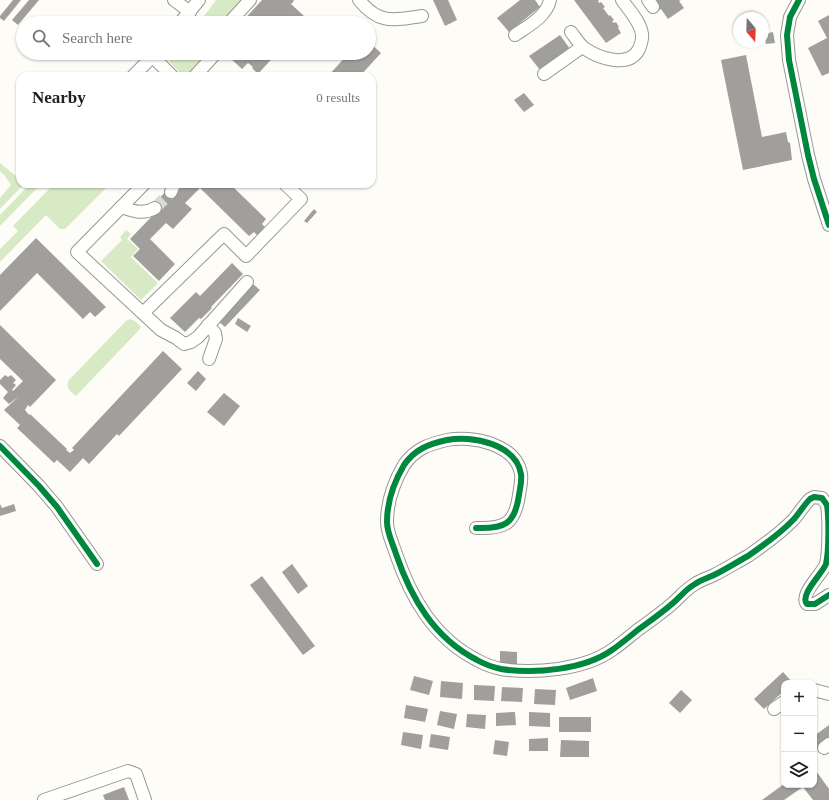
<!DOCTYPE html>
<html lang="en">
<head>
<meta charset="utf-8">
<style>
  body { margin:0; font-family:Georgia,serif; background:#f2f2f2; color:#202124 }
  .controls { position:absolute; right:12px; bottom:12px; display:grid; overflow:hidden; border-radius:8px; box-shadow:0 1px 3px #0004 }
  .controls button { width:36px; height:36px; display:grid; place-items:center; padding:0; border:0; border-bottom:1px solid #e0e0e0; background:#fff; color:#202124; font:20px sans-serif }
  .compass { position:absolute; left:733px; top:12px; width:36px; height:36px; border-radius:50%; background:#fff; box-shadow:0 1px 3px #0004; rotate:161deg }
  .list { margin:0; padding:0; list-style:none }
  h2 { display:flex; justify-content:space-between; align-items:center; height:52px; margin:0; padding:0 16px; font-size:17px }
  h2 small { font-size:13px; font-weight:400; color:#757577 }
  .icon { flex:none; width:22px; height:22px; fill:none; stroke:currentColor; stroke-width:2; stroke-linecap:round; stroke-linejoin:round }
  .map { position:relative; flex:none; width:829px; height:800px; overflow:hidden }
  .search { position:absolute; background:#fff; box-shadow:0 1px 3px #0004; left:16px; top:16px; width:360px; height:44px; display:flex; align-items:center; gap:10px; box-sizing:border-box; padding:0 14px; border-radius:22px; color:#757577; font-size:15px }
  .panel { position:absolute; background:#fff; box-shadow:0 1px 3px #0004; left:16px; top:72px; width:360px; height:116px; border-radius:12px }
  .map>svg:first-child { display:block }
</style>
</head>
<body>
<div class="map">
<svg width="829" height="800" viewBox="0 0 829 800">
  <rect width="100%" height="100%" fill="#fdfcf7"/>
  <g fill="#d8eac5">
    <path d="M 216,0 L 243,0 L 222,23 L 199,23 Z"/>
    <path d="M 177,53 L 209,53 L 188,76 L 183,76 L 169,61 Z"/>
    <path d="M 0,163 L 17,177 L 20,174 L 20,184 L 24,184 L 0,209 L 0,198 L 11,185 L 5,176 L 0,171 Z"/>
    <path d="M 30,184 L 41,184 L 0,226 L 0,215 Z"/>
    <path d="M 54,184 L 110,184 L 65,229 L 60,229 L 46,215 L 0,262 L 0,249 L 18,231 L 13,226 Z"/>
    <path d="M 126,230 L 131,234 L 127,239 L 138,249 L 131,257 L 158,283 L 141,300 L 101,261 L 122,240 L 120,237 Z"/>
    <path d="M 130,319 L 135,321 L 141,327 L 139,330 L 76,396 C 70,391 65,388 69,380 L 126,321 Z"/>
  </g>
  <g fill="#a19f9c">
    <path d="M 13,0 L 21,0 L 4,21 L 0,18 L 0,16 Z"/>
    <path d="M 29,0 L 39,0 L 18,25 L 12,20 Z"/>
    <path d="M 262,0 L 293,0 L 294,1 L 291,4 L 304,16 L 301,20 L 305,23 L 241,23 Z"/>
    <path d="M 433,0 L 448,0 L 457,20 L 445,26 Z"/>
    <path d="M 520,0 L 535,0 L 540,7 L 509,32 L 497,18 Z"/>
    <path d="M 574,0 L 599,0 L 598,1 L 599,3 L 601,2 L 605,7 L 603,8 L 609,16 L 610,15 L 614,20 L 612,21 L 614,23 L 616,22 L 619,27 L 618,28 L 621,33 L 606,43 Z"/>
    <path d="M 655,0 L 681,0 L 679,1 L 684,8 L 668,19 L 661,9 L 659,10 L 656,5 Z"/>
    <path d="M 829,15 L 829,73 L 822,76 L 808,48 L 827,38 L 818,21 Z"/>
    <path d="M 773,32 L 775,43 L 766,44 L 764,34 Z"/>
    <path d="M 560,35 L 570,49 L 540,70 L 529,56 Z"/>
    <path d="M 369,42 L 381,53 L 360,76 L 328,76 L 349,53 L 369,53 Z"/>
    <path d="M 235,53 L 277,53 L 258,74 L 252,68 L 253,67 L 248,63 L 242,69 L 230,58 Z"/>
    <path d="M 746,55 L 762,137 L 786,132 L 788,142 L 790,143 L 792,160 L 743,170 L 721,60 Z"/>
    <path d="M 524,93 L 534,105 L 524,112 L 514,100 Z"/>
    <path d="M 184,184 L 230,184 L 266,219 L 262,224 L 267,229 L 259,237 L 254,232 L 249,236 L 200,188 L 185,203 L 192,209 L 173,229 L 166,223 L 150,239 L 175,264 L 159,281 L 133,256 L 140,249 L 130,239 L 157,211 L 152,206 L 168,189 L 174,194 Z"/>
    <path d="M 314,209 L 317,212 L 307,223 L 304,221 Z"/>
    <path d="M 36,238 L 106,307 L 95,317 L 90,312 L 83,319 L 37,273 L 0,311 L 0,275 Z"/>
    <path d="M 232,263 L 243,274 L 211,307 L 212,308 L 201,319 L 199,318 L 185,332 L 170,318 L 196,292 L 200,296 Z"/>
    <path d="M 253,284 L 260,290 L 225,327 L 218,321 Z"/>
    <path d="M 238,318 L 251,326 L 247,332 L 235,324 Z"/>
    <path d="M 0,325 L 56,380 L 30,407 L 28,405 L 25,410 L 29,415 L 30,414 L 67,449 L 66,450 L 70,453 L 74,450 L 72,448 L 163,351 L 182,369 L 119,436 L 117,434 L 89,464 L 83,458 L 70,472 L 57,460 L 54,463 L 17,428 L 20,425 L 4,410 L 19,396 L 9,404 L 3,398 L 8,392 L 0,384 L 0,380 L 5,375 L 8,377 L 11,375 L 16,380 L 13,383 L 16,385 L 12,390 L 13,391 L 23,381 L 0,359 Z"/>
    <path d="M 198,371 L 206,379 L 196,391 L 187,383 Z"/>
    <path d="M 224,393 L 240,406 L 224,426 L 207,412 Z"/>
    <path d="M 0,504 L 2,508 L 14,504 L 16,511 L 0,516 Z"/>
    <path d="M 292,564 L 308,586 L 298,594 L 282,572 Z"/>
    <path d="M 262,576 L 315,646 L 303,655 L 250,585 Z"/>
    <path d="M 500,651 L 517,652 L 517,664 L 500,664 Z"/>
    <path d="M 783,672 L 793,683 L 784,683 L 784,691 L 764,709 L 754,699 Z"/>
    <path d="M 414,676 L 433,681 L 429,695 L 410,690 Z"/>
    <path d="M 593,678 L 597,691 L 570,700 L 566,688 Z"/>
    <path d="M 441,681 L 463,683 L 462,699 L 440,697 Z"/>
    <path d="M 474,685 L 495,686 L 494,701 L 474,700 Z"/>
    <path d="M 502,687 L 523,688 L 522,702 L 501,701 Z"/>
    <path d="M 535,689 L 556,690 L 555,705 L 534,704 Z"/>
    <path d="M 681,690 L 692,700 L 680,713 L 669,703 Z"/>
    <path d="M 406,705 L 428,709 L 425,722 L 404,718 Z"/>
    <path d="M 440,711 L 457,714 L 454,729 L 437,725 Z"/>
    <path d="M 515,712 L 516,725 L 496,726 L 496,713 Z"/>
    <path d="M 529,712 L 550,713 L 550,727 L 529,726 Z"/>
    <path d="M 467,714 L 486,715 L 485,729 L 466,727 Z"/>
    <rect x="559" y="717" width="32" height="15"/>
    <path d="M 829,725 L 829,740 L 815,750 L 814,749 L 814,736 Z"/>
    <path d="M 403,732 L 423,735 L 421,749 L 401,745 Z"/>
    <path d="M 431,734 L 450,737 L 448,750 L 429,747 Z"/>
    <path d="M 548,738 L 548,751 L 529,751 L 529,739 Z"/>
    <path d="M 495,740 L 509,742 L 507,756 L 493,754 Z"/>
    <path d="M 561,740 L 589,741 L 589,757 L 560,757 Z"/>
    <path d="M 814,768 L 829,789 L 829,800 L 813,800 L 803,787 L 784,800 L 762,800 L 784,784 L 814,785 Z"/>
    <path d="M 124,787 L 129,800 L 105,800 L 103,795 Z"/>
  </g>
  <g fill="none" stroke-linecap="round" stroke-linejoin="round">
    <path stroke="#dad9d4" stroke-width="12" stroke-dasharray="12 6" stroke-linecap="butt" d="M 155,208 L 171,192"/>
    <g stroke="#979795" stroke-width="14">
      <g id="minor">
        <path d="M 174,0 L 190,12"/>
        <path d="M 359,0 C 379,25 394,20 422,16"/>
        <path d="M 648,0 L 653,7"/>
        <path d="M 799,0 L 790,17 L 787,35 L 789,60 L 808,155 L 814,179 L 829,225"/>
        <path d="M 180,23 L 199,0"/>
        <path d="M 229,23 L 250,0"/>
        <path d="M 571,32 C 575,37 579,44 584,48 C 598,58 629,69 639,49 C 641,44 643,39 642,34 C 640,21 629,10 622,0"/>
        <path d="M 515,35 C 528,26 547,16 550,0"/>
        <path d="M 153,57 L 172,76"/>
        <path d="M 544,74 L 582,47"/>
        <path d="M 133,76 L 156,53"/>
        <path d="M 195,76 L 216,53"/>
        <path d="M 144,184 L 77,252 L 161,330 L 176,338 L 184,344 L 191,342 L 198,337 L 247,282"/>
        <path d="M 171,192 L 174,184"/>
        <path d="M 121,207 C 133,211 143,215 155,208"/>
        <path d="M 143,313 L 224,234 L 246,256 L 301,199 L 285,184"/>
        <path d="M 208,325 L 215,333 L 216,339 L 209,359"/>
        <path d="M 0,446 L 39,486 L 57,507 L 97,564"/>
        <path d="M 476,528 C 505,529 515,524 519,495 C 520,488 522,481 521,474 C 516,444 472,435 447,440 C 429,444 415,449 404,465 C 394,482 387,502 387,522 C 387,533 393,544 396,554 C 411,598 434,638 477,660 C 484,664 492,667 501,669 C 534,674 584,670 612,650 C 621,644 630,636 639,629 C 650,621 663,612 673,603 C 680,597 686,589 695,584 C 701,580 708,578 714,575 C 726,569 737,562 748,556 C 764,545 781,533 794,519 C 800,512 804,505 810,499 L 814,497 L 822,498 L 827,505 C 829,519 829,551 826,564 C 822,574 799,595 807,604 L 815,604 L 829,595"/>
        <path d="M 814,690 L 829,694"/>
        <path d="M 774,709 L 784,702"/>
        <path d="M 824,748 L 829,744"/>
        <path d="M 44,800 L 128,771 L 136,774 L 145,800"/>
      </g>
    </g>
    <use href="#minor" stroke="#fffffe" stroke-width="12"/>
    <g stroke="#fff" stroke-width="8">
      <g id="cycleway">
        <path d="M 799,0 L 790,17 L 787,35 L 789,60 L 808,155 L 814,179 L 829,225"/>
        <path d="M 0,446 L 39,486 L 57,507 L 97,564"/>
        <path d="M 476,528 C 505,529 515,524 519,495 C 520,488 522,481 521,474 C 516,444 472,435 447,440 C 429,444 415,449 404,465 C 394,482 387,502 387,522 C 387,533 393,544 396,554 C 411,598 434,638 477,660 C 484,664 492,667 501,669 C 534,674 584,670 612,650 C 621,644 630,636 639,629 C 650,621 663,612 673,603 C 680,597 686,589 695,584 C 701,580 708,578 714,575 C 726,569 737,562 748,556 C 764,545 781,533 794,519 C 800,512 804,505 810,499 L 814,497 L 822,498 L 827,505 C 829,519 829,551 826,564 C 822,574 799,595 807,604 L 815,604 L 829,595"/>
      </g>
    </g>
    <use href="#cycleway" stroke="#00873e" stroke-width="6"/>
  </g>
</svg>
<div class="controls">
<button>+</button>
<button>−</button>
<button><svg class="icon" aria-label="layers" viewBox="0 0 24 24"><path d="M12 4l9 5-9 5-9-5zM3 14l9 5 9-5"/></svg></button>
</div>
<svg class="compass" viewBox="-18 -18 36 36"><path d="M0-13l5 13h-10z" fill="#e53935"/><path d="M0 13l5-13h-10z" fill="#757577"/></svg>
<div class="search"><svg class="icon" aria-label="search" viewBox="0 0 24 24"><circle cx="10" cy="10" r="6"/><path d="M15 15l6 6"/></svg>Search here</div>
<section class="panel">
<h2>Nearby<small>0 results</small></h2>
<ul class="list">
</ul>
</section>
</div>
</body>
</html>
